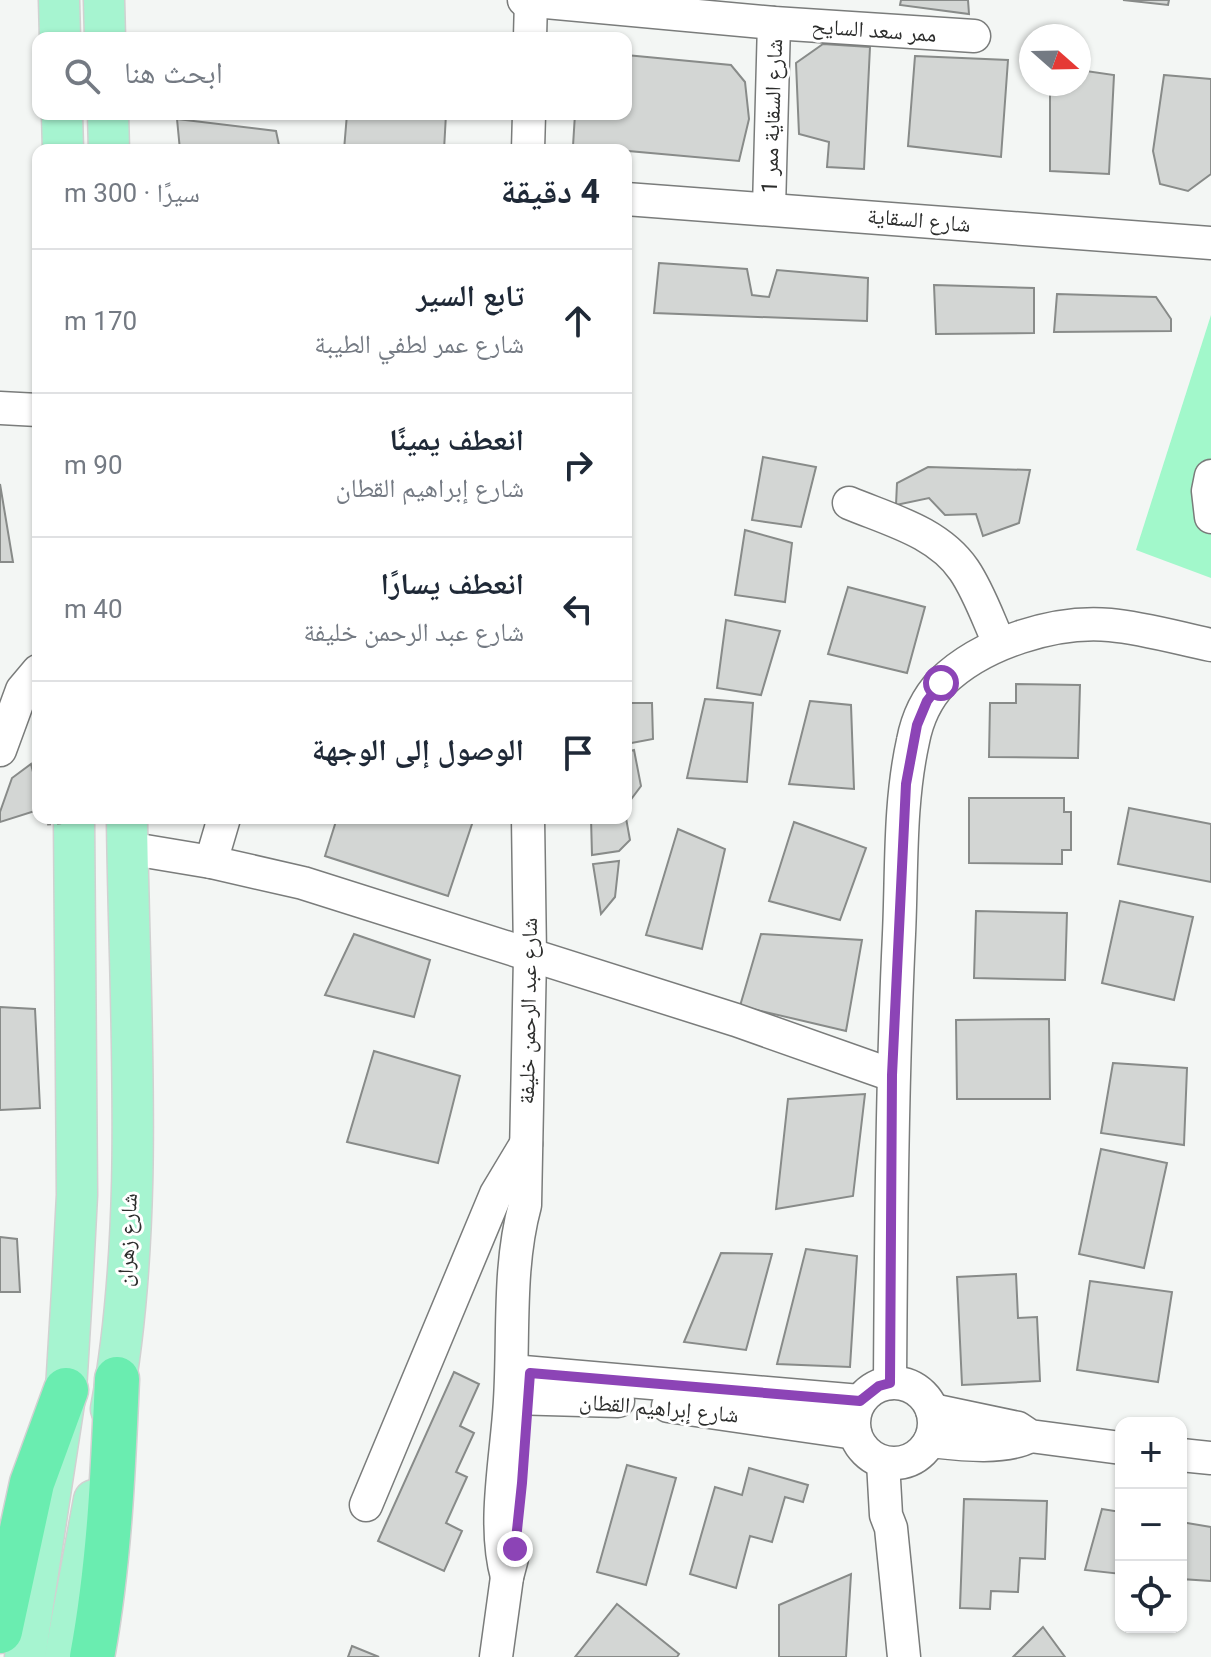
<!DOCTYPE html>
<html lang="ar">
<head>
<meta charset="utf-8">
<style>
  body { margin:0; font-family:Roboto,"Noto Naskh Arabic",sans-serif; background:#f2f2f3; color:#1f2937; direction:rtl }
  .controls { position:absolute; right:24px; bottom:24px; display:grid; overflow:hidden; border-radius:16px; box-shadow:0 2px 6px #0004 }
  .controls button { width:72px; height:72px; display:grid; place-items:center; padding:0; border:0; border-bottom:2px solid #e0e1e3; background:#fff; color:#1f2937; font:40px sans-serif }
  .compass { position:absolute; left:1019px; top:24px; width:72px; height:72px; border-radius:50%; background:#fff; box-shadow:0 2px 6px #0004; rotate:110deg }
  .stop { position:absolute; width:24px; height:24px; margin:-18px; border:6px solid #8c44b6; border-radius:50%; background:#fff }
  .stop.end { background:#8c44b6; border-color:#fff; box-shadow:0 2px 8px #0008 }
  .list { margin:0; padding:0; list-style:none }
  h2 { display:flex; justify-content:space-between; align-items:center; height:104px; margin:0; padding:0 32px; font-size:34px }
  h2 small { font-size:26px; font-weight:400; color:#747a83 }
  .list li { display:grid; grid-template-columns:52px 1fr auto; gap:24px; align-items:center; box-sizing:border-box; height:144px; padding:0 32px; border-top:2px solid #e0e1e3 }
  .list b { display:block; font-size:30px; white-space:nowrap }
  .list p { margin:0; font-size:26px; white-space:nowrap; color:#747a83 }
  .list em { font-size:26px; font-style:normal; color:#747a83 }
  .icon { flex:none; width:44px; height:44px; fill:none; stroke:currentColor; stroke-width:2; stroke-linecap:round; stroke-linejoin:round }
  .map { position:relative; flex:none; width:1211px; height:1657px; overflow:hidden; direction:ltr }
  .search { position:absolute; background:#fff; box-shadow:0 2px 6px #0004; left:32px; top:32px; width:600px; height:88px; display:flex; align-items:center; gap:20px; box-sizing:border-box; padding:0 28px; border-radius:16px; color:#747a83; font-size:30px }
  .panel { position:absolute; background:#fff; box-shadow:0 2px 6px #0004; left:32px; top:144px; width:600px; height:680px; border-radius:16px; direction:rtl }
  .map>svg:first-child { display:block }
</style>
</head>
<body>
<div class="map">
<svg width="1211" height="1657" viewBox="0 0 1211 1657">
  <rect width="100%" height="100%" fill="#f3f6f4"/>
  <path fill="#a2f8cb" d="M 1211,315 L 1211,578 L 1136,550 Z"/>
  <g fill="#d3d6d4" stroke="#888b89" stroke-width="2">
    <path d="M 901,0 L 968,0 L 969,14 L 900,5 Z"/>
    <path d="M 1123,0 L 1169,0 L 1168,5 Z"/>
    <path d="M 823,44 L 870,47 L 864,169 L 827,167 L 829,142 L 799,134 L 796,63 Z"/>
    <path d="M 626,55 L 731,65 L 745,82 L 749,119 L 739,161 L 573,146 L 575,114 L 626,114 Z"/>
    <path d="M 915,56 L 1008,60 L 1001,157 L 908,146 Z"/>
    <path d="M 1079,70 L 1114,75 L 1109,174 L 1050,171 L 1050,84 L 1079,84 Z"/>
    <path d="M 1164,75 L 1211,79 L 1211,174 L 1188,191 L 1160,184 L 1153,151 Z"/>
    <path d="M 347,114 L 446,114 L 444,150 L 344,150 Z"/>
    <path d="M 177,119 L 276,131 L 280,150 L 180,150 Z"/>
    <path d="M 659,263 L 747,269 L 752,295 L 769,297 L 777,270 L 868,278 L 867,321 L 654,313 Z"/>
    <path d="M 934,285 L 1034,288 L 1034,333 L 936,334 Z"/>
    <path d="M 1057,294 L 1156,297 L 1171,319 L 1171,331 L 1054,332 Z"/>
    <path d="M 763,457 L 816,467 L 801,527 L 752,520 Z"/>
    <path d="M 928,467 L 1030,470 L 1019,523 L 983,536 L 976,514 L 945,515 L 929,498 L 896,505 L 897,483 Z"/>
    <path d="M 0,484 L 13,562 L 0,562 Z"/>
    <path d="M 745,530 L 792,543 L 785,602 L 735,595 Z"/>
    <path d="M 848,587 L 925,607 L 907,673 L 828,654 Z"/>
    <path d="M 726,620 L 780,631 L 761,695 L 717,688 Z"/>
    <path d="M 1016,684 L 1080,685 L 1078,758 L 989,757 L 990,703 L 1016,703 Z"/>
    <path d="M 705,699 L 753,703 L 747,782 L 687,778 Z"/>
    <path d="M 810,701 L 851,705 L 854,789 L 789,784 Z"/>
    <path d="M 626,703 L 652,703 L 653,739 L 626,744 Z"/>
    <path d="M 634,750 L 641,786 L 629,802 L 626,802 L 626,752 Z"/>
    <path d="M 31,764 L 38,792 L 38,810 L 0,822 L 0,812 L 12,778 Z"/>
    <path d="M 969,798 L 1064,798 L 1064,812 L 1071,812 L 1071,850 L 1062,850 L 1062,864 L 969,863 Z"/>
    <path d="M 1129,808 L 1211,824 L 1211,882 L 1118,864 Z"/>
    <path d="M 337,818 L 474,818 L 448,896 L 325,856 Z"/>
    <path d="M 591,818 L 626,818 L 630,840 L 619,851 L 592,855 Z"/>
    <path d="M 794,822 L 866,848 L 840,920 L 769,901 Z"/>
    <path d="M 678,829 L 725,849 L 702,949 L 646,935 Z"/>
    <path d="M 619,861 L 615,897 L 601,914 L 593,864 Z"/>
    <path d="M 1120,901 L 1193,917 L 1174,1000 L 1102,983 Z"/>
    <path d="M 976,911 L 1067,913 L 1065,980 L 974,978 Z"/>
    <path d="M 354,934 L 430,960 L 414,1017 L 325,995 Z"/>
    <path d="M 761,934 L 862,940 L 846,1031 L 740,1006 Z"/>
    <path d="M 0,1007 L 35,1009 L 40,1108 L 0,1110 Z"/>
    <path d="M 1049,1019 L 1050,1099 L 957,1099 L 956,1020 Z"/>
    <path d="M 374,1051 L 460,1076 L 438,1163 L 347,1142 Z"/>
    <path d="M 1113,1063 L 1187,1068 L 1184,1145 L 1101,1133 Z"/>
    <path d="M 865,1094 L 853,1196 L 776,1209 L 788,1099 Z"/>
    <path d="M 1101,1149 L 1167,1163 L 1144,1268 L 1079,1254 Z"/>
    <path d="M 0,1237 L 17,1239 L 20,1292 L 0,1292 Z"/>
    <path d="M 806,1249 L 857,1256 L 850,1367 L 777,1364 Z"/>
    <path d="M 721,1253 L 772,1254 L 746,1350 L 684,1342 Z"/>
    <path d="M 1016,1274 L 1018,1318 L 1037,1317 L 1040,1381 L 962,1385 L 957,1277 Z"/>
    <path d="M 1090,1281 L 1172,1292 L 1158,1382 L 1077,1370 Z"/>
    <path d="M 454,1372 L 479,1384 L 460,1426 L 474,1433 L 456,1472 L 467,1477 L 446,1523 L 462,1531 L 444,1571 L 378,1541 Z"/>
    <path d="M 627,1465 L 676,1478 L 646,1585 L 597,1572 Z"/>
    <path d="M 749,1468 L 808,1485 L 803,1502 L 785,1497 L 772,1542 L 750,1536 L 736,1588 L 690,1574 L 715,1487 L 742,1495 Z"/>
    <path d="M 964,1499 L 1047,1501 L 1045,1559 L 1020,1558 L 1018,1592 L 991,1591 L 990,1609 L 960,1608 Z"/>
    <path d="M 1102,1509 L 1121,1512 L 1121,1574 L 1085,1570 Z"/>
    <path d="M 1181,1522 L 1211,1527 L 1211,1581 L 1181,1579 Z"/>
    <path d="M 851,1574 L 846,1657 L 779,1657 L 779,1605 Z"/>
    <path d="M 617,1604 L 679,1654 L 677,1657 L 575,1657 Z"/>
    <path d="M 1043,1627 L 1065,1657 L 1013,1657 Z"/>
    <path d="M 352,1646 L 379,1657 L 348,1657 Z"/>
  </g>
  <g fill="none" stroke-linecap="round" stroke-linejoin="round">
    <g stroke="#7a7c7b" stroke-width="35">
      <g id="minor">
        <path d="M 524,0 L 774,23 L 974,36"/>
        <path d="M 530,38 L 531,0"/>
        <path d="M 528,150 L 529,114"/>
        <path d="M 626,199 L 1211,243"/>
        <path d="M 769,208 L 774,23"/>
        <path d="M 0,408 L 38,410"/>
        <path d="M 1211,476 L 1208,491 L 1211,517"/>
        <path d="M 849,503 C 890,520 938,532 964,570 C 979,592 988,619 999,643"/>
        <path d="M 0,750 L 22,690 L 38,671"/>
        <path d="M 127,848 L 211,862 L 303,883 L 736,1020 L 892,1075"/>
        <path d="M 211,862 L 224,818"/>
        <path d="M 512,1371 L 860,1401"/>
        <path d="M 890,1383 C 891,1233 892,1084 899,934 C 902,870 899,804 913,741 C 917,720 927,698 942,682 C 982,643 1055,620 1110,625 C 1143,628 1178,638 1211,645"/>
        <circle cx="894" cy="1423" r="40"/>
        <path d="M 511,1398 L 618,1401"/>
        <path d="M 668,1406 L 855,1433"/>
        <path d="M 932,1410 L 1018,1428 L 1030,1436 L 1121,1448"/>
        <path d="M 930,1441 C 958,1444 1005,1450 1030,1436"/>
        <path d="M 1181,1455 L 1211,1458"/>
        <path d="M 883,1462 L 886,1515 L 891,1528 L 904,1657"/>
        <path d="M 366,1505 L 496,1194 L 526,1144"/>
        <path d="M 507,1577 C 492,1523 507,1457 510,1400 C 514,1336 508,1267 525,1205 L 530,956 L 528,818"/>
        <path d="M 496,1657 L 507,1577 L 512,1558"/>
      </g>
    </g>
    <g stroke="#d1d1d1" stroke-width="43">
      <g id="major">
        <path d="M 59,0 L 60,38"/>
        <path d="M 104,0 L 105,38"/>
        <path d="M 62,114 L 63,150"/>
        <path d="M 108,114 L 109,150"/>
        <path d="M 111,1409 C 146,1220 129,1010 127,818"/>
        <path d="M 25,1657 L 66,1390 L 72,1291 L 77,1195 L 74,818"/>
        <path d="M 65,1657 L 94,1500"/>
      </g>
    </g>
    <g stroke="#d1d1d1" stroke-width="47">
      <g id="highway">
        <path d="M 0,1631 L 32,1483 L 66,1390"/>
        <path d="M 92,1657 C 109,1565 113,1473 117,1379"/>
      </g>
    </g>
    <use href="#minor" stroke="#fff" stroke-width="32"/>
    <use href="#major" stroke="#a6f4d0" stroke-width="40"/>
    <use href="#highway" stroke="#6aedb0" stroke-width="44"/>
    <path stroke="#939593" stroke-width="5" stroke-dasharray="4 6" stroke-linecap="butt" d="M 47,823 L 105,818"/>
  </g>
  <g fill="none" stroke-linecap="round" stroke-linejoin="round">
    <path stroke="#8c44b6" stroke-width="10" d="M 515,1549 L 522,1483 L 530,1373 L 860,1401 L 879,1386 L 890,1383 L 892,1075 L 906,784 L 917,725 L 927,701 L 941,683"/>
  </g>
  <g text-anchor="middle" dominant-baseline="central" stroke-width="6" stroke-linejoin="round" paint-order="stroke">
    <g font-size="22" fill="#2c2d2c" stroke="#fff">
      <text transform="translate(874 30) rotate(4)">ممر سعد السايح</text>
      <text transform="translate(772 116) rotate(-88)">شارع السقاية ممر 1</text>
      <text transform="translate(919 220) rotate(5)">شارع السقاية</text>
      <text transform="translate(528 1011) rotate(-89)">شارع عبد الرحمن خليفة</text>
      <text transform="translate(127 1240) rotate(-87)">شارع زهران</text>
      <text transform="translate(659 1408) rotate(5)">شارع إبراهيم القطان</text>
    </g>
  </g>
</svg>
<div class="controls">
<button>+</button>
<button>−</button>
<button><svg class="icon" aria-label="locate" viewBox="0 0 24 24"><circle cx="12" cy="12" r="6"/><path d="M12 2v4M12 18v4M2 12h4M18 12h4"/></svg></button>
</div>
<svg class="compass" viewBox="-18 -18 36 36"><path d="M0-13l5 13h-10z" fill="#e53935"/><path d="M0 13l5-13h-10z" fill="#747a83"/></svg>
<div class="stop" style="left:941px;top:683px"></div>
<div class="stop end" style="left:515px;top:1549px"></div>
<div class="search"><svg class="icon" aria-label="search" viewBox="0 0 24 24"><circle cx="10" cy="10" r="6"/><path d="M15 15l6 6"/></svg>ابحث هنا</div>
<section class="panel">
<h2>4 دقيقة<small>سيرًا · 300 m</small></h2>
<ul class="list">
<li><svg class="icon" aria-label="ahead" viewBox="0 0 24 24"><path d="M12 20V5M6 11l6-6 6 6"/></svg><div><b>تابع السير</b><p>شارع عمر لطفي الطيبة</p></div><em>170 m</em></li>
<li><svg class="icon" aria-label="right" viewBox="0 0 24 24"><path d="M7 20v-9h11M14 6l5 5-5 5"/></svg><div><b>انعطف يمينًا</b><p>شارع إبراهيم القطان</p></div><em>90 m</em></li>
<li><svg class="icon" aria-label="left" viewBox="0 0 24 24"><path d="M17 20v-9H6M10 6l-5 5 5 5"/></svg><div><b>انعطف يسارًا</b><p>شارع عبد الرحمن خليفة</p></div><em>40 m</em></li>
<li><svg class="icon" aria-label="arrive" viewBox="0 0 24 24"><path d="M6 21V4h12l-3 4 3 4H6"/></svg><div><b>الوصول إلى الوجهة</b></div></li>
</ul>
</section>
</div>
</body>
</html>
